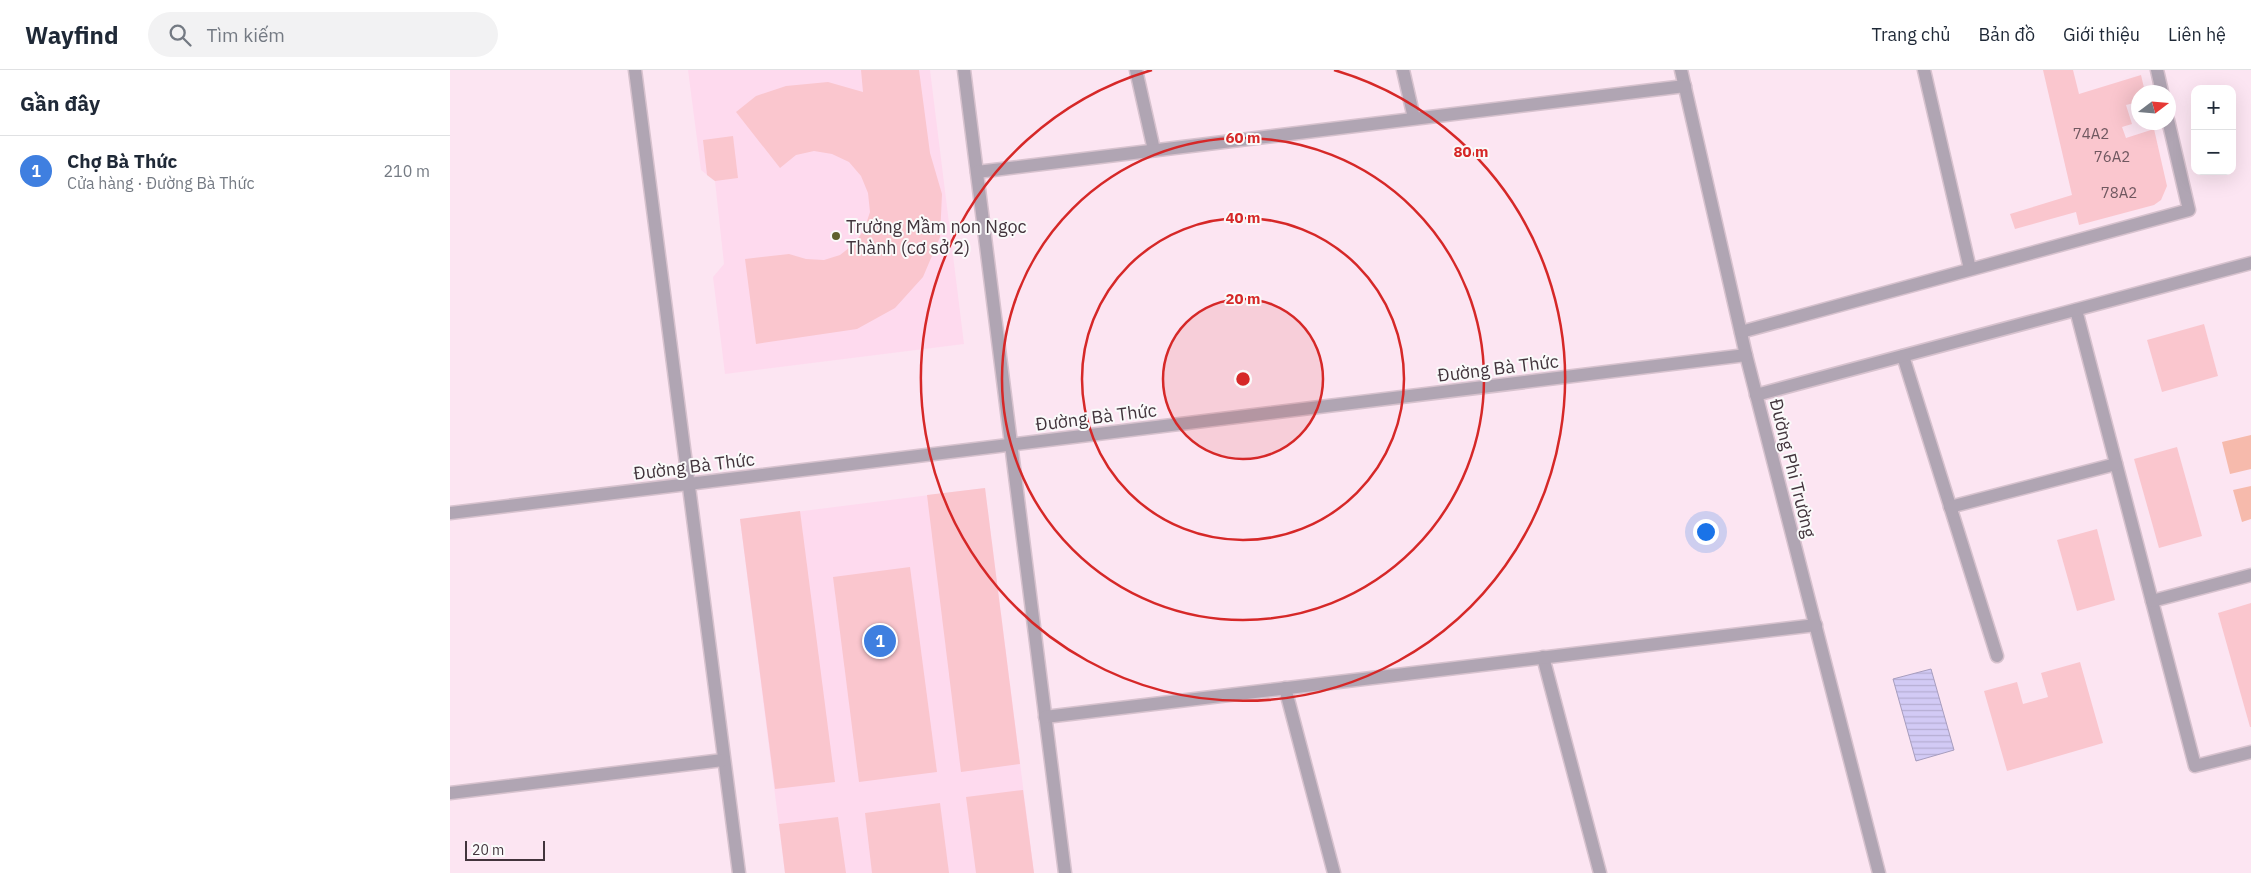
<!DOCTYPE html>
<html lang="vi">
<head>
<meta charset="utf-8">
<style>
  body { margin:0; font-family:"IBM Plex Sans",sans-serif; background:#f2f2f3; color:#1f2937 }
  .controls { position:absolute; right:15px; top:15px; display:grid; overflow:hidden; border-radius:10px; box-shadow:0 5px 20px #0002 }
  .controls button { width:45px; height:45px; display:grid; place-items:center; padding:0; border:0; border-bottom:1px solid #e0e1e3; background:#fff; color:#1f2937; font:25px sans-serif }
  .compass { position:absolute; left:1681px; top:15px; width:45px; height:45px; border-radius:50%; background:#fff; box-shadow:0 5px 20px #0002; rotate:74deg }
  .scale { position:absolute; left:15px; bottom:12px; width:80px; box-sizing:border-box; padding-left:5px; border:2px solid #42343c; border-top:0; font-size:14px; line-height:18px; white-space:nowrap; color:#42343c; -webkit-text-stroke:4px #fafafa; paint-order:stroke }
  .you { position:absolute; left:1255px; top:461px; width:18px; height:18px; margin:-12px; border:4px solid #fff; border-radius:50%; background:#1a73e8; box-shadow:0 0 0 8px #1a73e833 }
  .badge { display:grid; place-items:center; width:32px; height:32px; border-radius:50%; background:#ea580c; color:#fff; font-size:16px; font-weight:700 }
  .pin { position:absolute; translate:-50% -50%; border:2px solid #fff; box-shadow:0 1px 5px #0006 }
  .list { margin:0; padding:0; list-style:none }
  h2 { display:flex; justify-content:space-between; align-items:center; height:65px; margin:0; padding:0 20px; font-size:21px }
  h2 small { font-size:16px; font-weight:400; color:#747a83 }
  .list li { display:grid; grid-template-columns:32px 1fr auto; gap:15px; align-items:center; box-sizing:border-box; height:70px; padding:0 20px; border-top:1px solid #e0e1e3 }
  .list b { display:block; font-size:19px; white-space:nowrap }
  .list p { margin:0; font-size:16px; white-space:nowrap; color:#747a83 }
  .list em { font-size:16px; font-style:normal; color:#747a83 }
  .icon { flex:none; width:28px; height:28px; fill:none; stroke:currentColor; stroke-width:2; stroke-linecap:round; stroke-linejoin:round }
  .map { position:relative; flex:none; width:1801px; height:803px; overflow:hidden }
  header { display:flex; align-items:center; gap:30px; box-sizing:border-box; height:70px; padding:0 25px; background:#fff; border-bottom:1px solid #e0e1e3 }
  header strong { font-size:24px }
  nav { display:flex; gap:28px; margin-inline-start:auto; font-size:18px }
  .search { width:350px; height:45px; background:#f2f2f3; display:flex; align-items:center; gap:12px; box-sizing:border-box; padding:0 18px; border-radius:28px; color:#747a83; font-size:19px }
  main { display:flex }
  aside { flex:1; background:#fff }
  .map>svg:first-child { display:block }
</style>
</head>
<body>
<header>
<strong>Wayfind</strong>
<div class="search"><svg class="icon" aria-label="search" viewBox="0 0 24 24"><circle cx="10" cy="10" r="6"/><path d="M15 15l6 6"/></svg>Tìm kiếm</div>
<nav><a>Trang chủ</a><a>Bản đồ</a><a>Giới thiệu</a><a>Liên hệ</a></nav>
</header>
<main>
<aside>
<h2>Gần đây<small></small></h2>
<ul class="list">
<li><span class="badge" style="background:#3f7fe0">1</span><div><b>Chợ Bà Thức</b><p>Cửa hàng · Đường Bà Thức</p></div><em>210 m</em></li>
</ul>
</aside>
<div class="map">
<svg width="1801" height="803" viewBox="0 0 1801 803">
  <defs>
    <pattern id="water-rules" width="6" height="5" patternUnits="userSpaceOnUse" patternTransform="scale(1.25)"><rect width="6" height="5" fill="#d2caf5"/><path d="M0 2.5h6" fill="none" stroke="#b6aed3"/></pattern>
  </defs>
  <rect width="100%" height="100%" fill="#fce5f2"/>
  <g fill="#fedaee">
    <path d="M 238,0 L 480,0 L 514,274 L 275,304 L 263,207 L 274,194 L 265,111 L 251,100 Z"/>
    <path d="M 535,418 L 584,803 L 335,803 L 290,449 Z"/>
  </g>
  <g fill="#f6baac">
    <path d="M 1801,365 L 1801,399 L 1780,404 L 1772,372 Z"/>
    <path d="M 1801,416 L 1801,449 L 1792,452 L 1783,420 Z"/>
  </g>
  <path fill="url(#water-rules)" stroke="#a79dbe" d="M 1481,599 L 1504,680 L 1466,691 L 1443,609 Z"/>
  <g fill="#fac6ce">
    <path d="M 411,0 L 469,0 L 480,83 L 492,124 L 490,167 L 473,207 L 445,238 L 407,259 L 306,274 L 295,189 L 339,184 L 356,189 L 374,190 L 390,185 L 404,174 L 414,160 L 420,142 L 418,123 L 411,106 L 399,92 L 382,84 L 364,81 L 346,85 L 330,98 L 286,42 L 306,26 L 336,16 L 378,12 L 413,22 Z"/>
    <path d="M 1593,0 L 1623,0 L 1629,24 L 1691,5 L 1695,22 L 1688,22 L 1688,32 L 1676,35 L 1682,54 L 1672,57 L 1676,68 L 1704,59 L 1717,116 L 1711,130 L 1704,135 L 1629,155 L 1626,142 L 1565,159 L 1560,144 L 1622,125 Z"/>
    <path d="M 283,66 L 288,108 L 265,111 L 257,105 L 253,70 Z"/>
    <path d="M 1754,254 L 1768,306 L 1712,322 L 1697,270 Z"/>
    <path d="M 1727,377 L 1752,466 L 1709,478 L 1684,389 Z"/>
    <path d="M 535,418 L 570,694 L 511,702 L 477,425 Z"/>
    <path d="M 350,441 L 385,712 L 325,719 L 290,449 Z"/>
    <path d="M 1647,459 L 1665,530 L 1627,541 L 1607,470 Z"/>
    <path d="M 460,497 L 487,702 L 409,712 L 383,507 Z"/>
    <path d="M 1801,533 L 1801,657 L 1800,657 L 1768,543 Z"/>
    <path d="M 1630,592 L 1653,673 L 1557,701 L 1534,621 L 1567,612 L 1573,634 L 1598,627 L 1591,603 Z"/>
    <path d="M 573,720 L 584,803 L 526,803 L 516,727 Z"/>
    <path d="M 490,733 L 499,803 L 422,803 L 415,743 Z"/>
    <path d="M 388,747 L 396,803 L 335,803 L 329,754 Z"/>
  </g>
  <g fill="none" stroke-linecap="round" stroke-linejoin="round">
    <g stroke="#d7c2ce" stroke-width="15">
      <g id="minor">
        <path d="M 185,0 L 289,803"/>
        <path d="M 514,0 L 615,803"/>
        <path d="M 686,0 L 704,80"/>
        <path d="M 953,0 L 964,48"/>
        <path d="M 1231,0 L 1296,285 L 1429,803"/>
        <path d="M 1474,0 L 1520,199"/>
        <path d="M 1707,0 L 1712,22"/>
        <path d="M 527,102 L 1235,16"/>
        <path d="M 1626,240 L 1745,696 L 1801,682"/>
        <path d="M 1291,262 L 1739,140 L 1718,50"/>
        <path d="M 1453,286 L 1547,586"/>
        <path d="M 1306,325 L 1801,193"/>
        <path d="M 1500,437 L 1666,394"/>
        <path d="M 0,443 L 1296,285"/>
        <path d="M 1702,531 L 1801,505"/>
        <path d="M 1093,587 L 1150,803"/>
        <path d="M 835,618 L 884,803"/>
        <path d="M 595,647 L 1366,555"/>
        <path d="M 0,723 L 273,690"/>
      </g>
    </g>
    <use href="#minor" stroke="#b0a5b3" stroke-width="12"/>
  </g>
  <circle cx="793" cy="309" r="80" fill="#d62828" fill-opacity=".12"/>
  <g fill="none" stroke="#d62828" stroke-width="2.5">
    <circle cx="793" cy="309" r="80"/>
    <circle cx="793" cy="309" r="161"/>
    <circle cx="793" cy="309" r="241"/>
    <path d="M884 0A322 322 0 1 1 702 0"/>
  </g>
  <circle fill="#5f602d" stroke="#fafafa" stroke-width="2" cx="386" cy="166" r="5"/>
  <g text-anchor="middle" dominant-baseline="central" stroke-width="4" stroke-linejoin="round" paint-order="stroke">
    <g font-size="15" fill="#705860">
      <text x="1641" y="63">74A2</text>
      <text x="1662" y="86">76A2</text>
      <text x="1669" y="122">78A2</text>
    </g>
    <g font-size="18" fill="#42343c" stroke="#fafafa" text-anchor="start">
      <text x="396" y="156">Trường Mầm non Ngọc<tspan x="396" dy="21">Thành (cơ sở 2)</tspan></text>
    </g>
    <g font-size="18" fill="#42343c" stroke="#fafafa">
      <text transform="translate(1048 298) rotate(-7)">Đường Bà Thức</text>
      <text transform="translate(646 347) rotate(-7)">Đường Bà Thức</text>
      <text transform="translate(244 396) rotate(-7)">Đường Bà Thức</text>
      <text transform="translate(1343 398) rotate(76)">Đường Phi Trường</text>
    </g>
  </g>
  <circle cx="793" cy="309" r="8" fill="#d62828" stroke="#fafafa" stroke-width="2.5"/>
  <g font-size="15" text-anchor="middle" font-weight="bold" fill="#d62828" stroke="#fafafa" stroke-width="4" stroke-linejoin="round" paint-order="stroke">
    <text x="793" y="73">60 m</text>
    <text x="1021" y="87">80 m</text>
    <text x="793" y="153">40 m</text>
    <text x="793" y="234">20 m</text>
  </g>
</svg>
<div class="controls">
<button>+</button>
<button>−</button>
</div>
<svg class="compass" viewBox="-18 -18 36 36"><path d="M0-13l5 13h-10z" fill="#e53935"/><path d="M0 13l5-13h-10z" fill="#747a83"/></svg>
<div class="scale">20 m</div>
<div class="you"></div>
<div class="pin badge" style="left:430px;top:571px;background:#3f7fe0">1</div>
</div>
</main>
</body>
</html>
